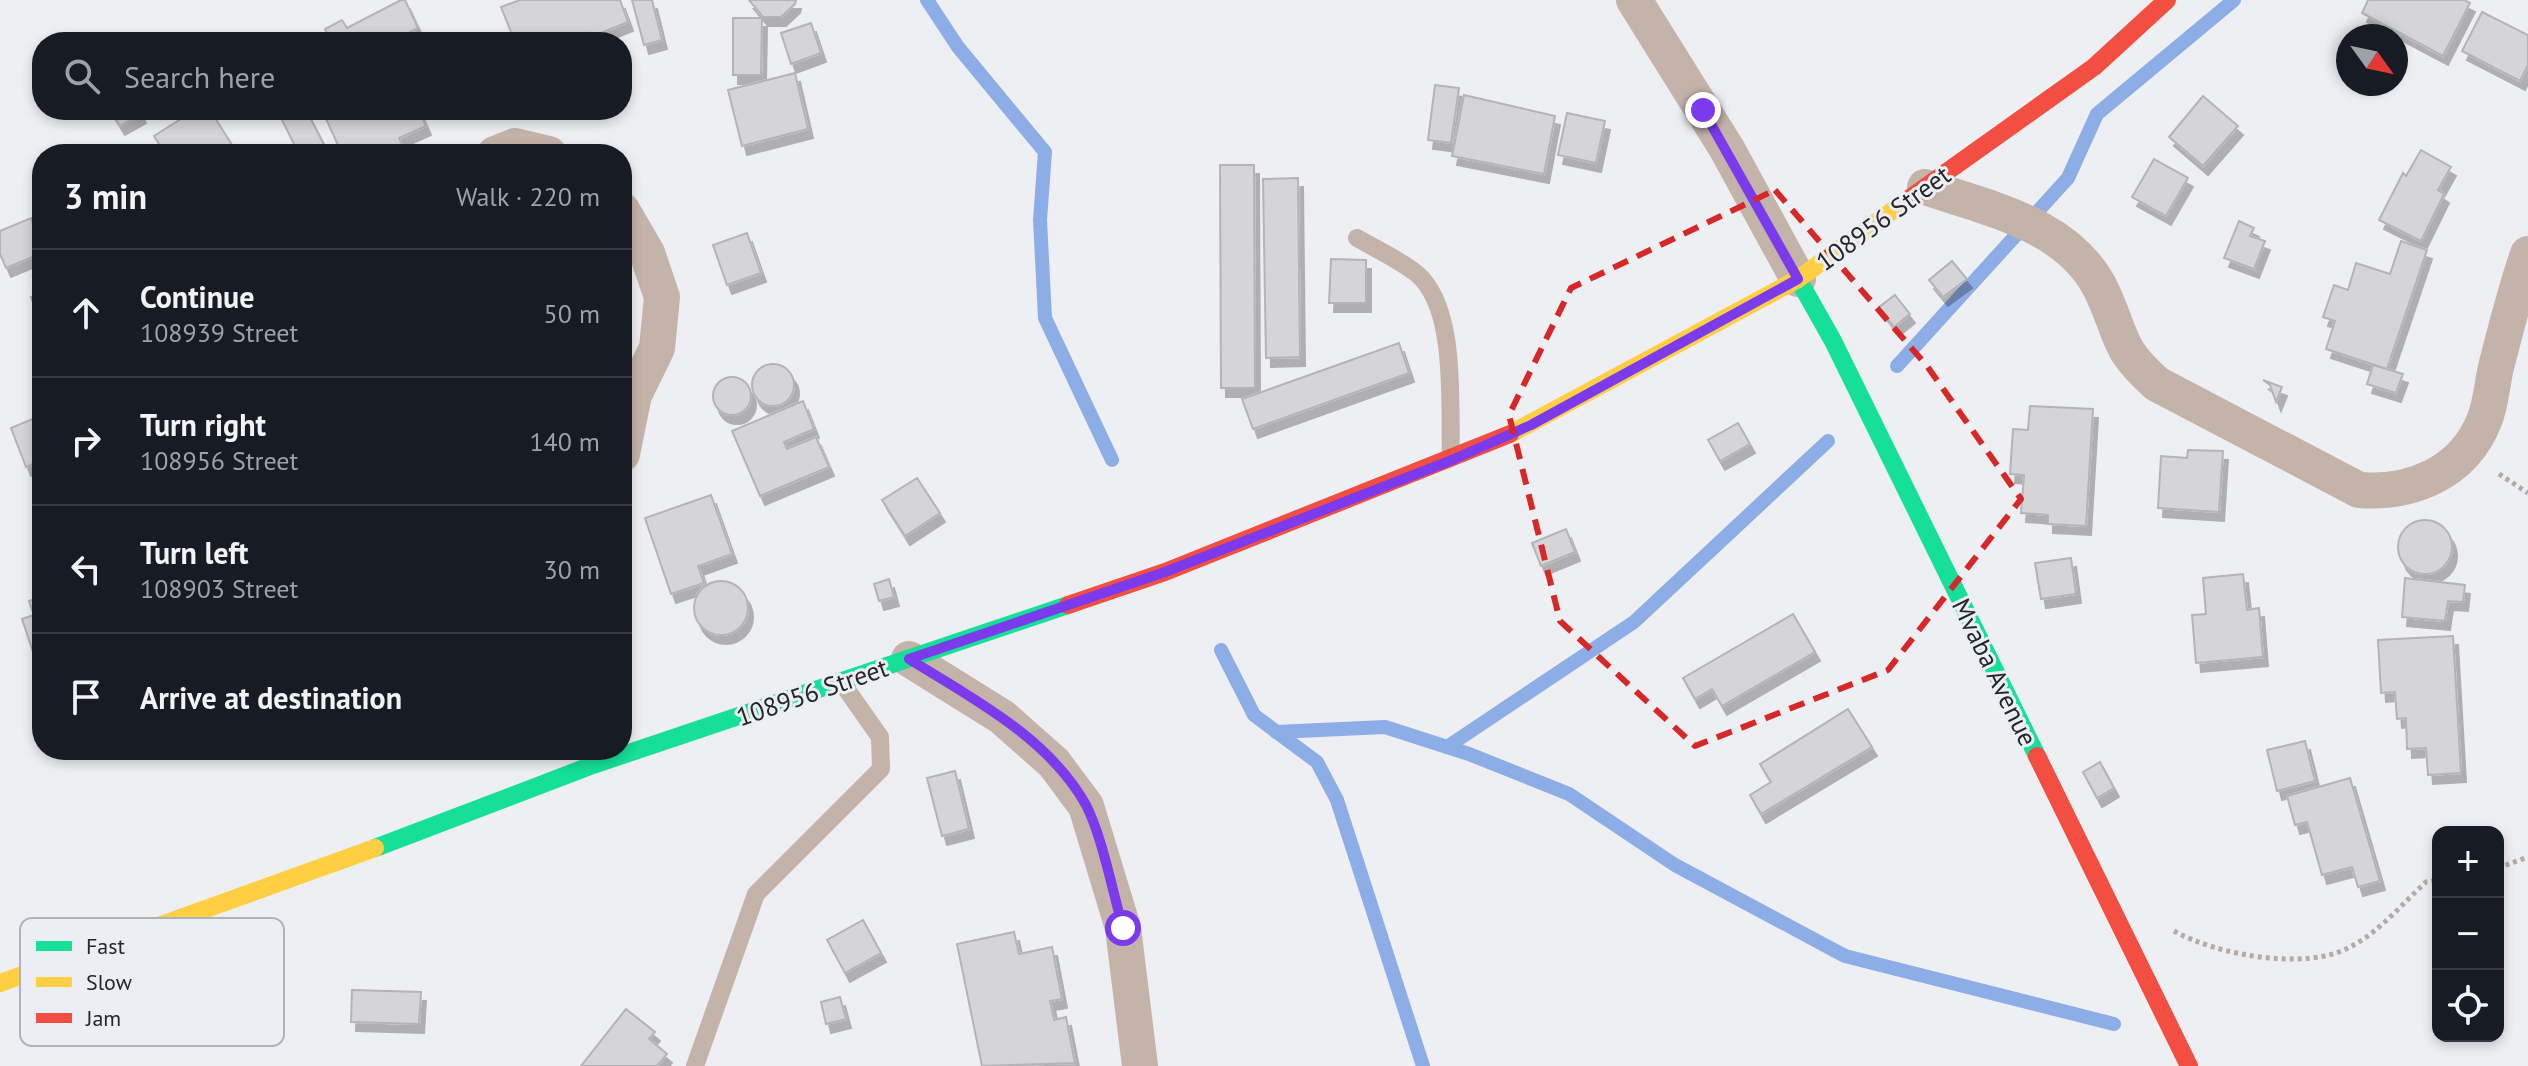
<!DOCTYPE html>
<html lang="en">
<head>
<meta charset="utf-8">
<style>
  body { margin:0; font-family:"PT Sans",sans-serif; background:#20242c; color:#f1f3f6 }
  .controls { position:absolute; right:24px; bottom:24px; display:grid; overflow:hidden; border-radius:16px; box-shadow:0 4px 12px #0003 }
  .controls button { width:72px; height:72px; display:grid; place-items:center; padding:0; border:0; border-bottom:2px solid #363941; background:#171b24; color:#f1f3f6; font:40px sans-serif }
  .compass { position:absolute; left:2336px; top:24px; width:72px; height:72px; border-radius:50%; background:#171b24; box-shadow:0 4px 12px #0003; rotate:123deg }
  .stop { position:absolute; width:24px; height:24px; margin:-18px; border:6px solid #7c3aed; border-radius:50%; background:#fff }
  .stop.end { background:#7c3aed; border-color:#fff; box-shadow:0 2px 8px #0008 }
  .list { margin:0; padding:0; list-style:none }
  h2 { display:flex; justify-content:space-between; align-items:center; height:104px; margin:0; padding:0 32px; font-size:34px }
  h2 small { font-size:26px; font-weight:400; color:#9ea1a6 }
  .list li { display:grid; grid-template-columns:52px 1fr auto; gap:24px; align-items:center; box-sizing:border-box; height:128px; padding:0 32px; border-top:2px solid #363941 }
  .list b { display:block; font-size:30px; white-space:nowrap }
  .list p { margin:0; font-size:26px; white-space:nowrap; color:#9ea1a6 }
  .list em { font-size:26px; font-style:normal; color:#9ea1a6 }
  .icon { flex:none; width:44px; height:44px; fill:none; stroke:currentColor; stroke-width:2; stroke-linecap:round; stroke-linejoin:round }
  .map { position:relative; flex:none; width:2528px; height:1066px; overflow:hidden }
  .search { position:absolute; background:#171b24; box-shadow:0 4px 12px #0003; left:32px; top:32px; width:600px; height:88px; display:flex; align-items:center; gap:20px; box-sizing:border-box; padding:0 28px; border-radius:32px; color:#9ea1a6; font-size:30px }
  .panel { position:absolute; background:#171b24; box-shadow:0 4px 12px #0003; left:32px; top:144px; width:600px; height:616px; border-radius:32px }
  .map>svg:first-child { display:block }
</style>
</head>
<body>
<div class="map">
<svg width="2528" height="1066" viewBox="0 0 2528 1066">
  <defs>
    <filter id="shadow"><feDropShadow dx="5" dy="9" stdDeviation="0" flood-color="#0004"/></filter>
  </defs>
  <rect width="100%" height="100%" fill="#eeeff3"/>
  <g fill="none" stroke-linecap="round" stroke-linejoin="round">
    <g stroke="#8dade6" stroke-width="14">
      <path d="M 927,0 L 958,47 L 1045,152 L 1040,220 L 1045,318 L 1112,460"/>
      <path d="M 1897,366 L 2068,178 L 2097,114 L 2234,0"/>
      <path d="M 1221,650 L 1254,715 L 1317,762 L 1337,800 L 1423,1066"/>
      <path d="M 1276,732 L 1385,727 L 1469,754 L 1569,794 L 1675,865 L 1845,956 L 2114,1024"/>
      <path d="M 1447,747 L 1634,622 L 1828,441"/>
    </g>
  </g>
  <g fill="#d5d5d8" stroke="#b4b4b7" stroke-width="2" filter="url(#shadow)">
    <path d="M 401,0 L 405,0 L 418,28 L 390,42 L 331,42 L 325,29 L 342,20 L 347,28 Z"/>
    <path d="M 520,0 L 620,0 L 628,22 L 591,37 L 590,33 L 576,38 L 578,42 L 515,42 L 501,7 Z"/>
    <path d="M 632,0 L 652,0 L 662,40 L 644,45 Z"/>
    <path d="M 749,0 L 796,0 L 795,4 L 781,17 L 763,17 Z"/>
    <path d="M 2368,0 L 2464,0 L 2470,3 L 2443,56 L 2362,13 Z"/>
    <path d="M 2482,12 L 2528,35 L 2528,65 L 2520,81 L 2462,51 Z"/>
    <path d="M 733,18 L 762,18 L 761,75 L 733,75 Z"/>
    <path d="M 811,23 L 821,53 L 791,64 L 781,33 Z"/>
    <path d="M 795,73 L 808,129 L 742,146 L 728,90 Z"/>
    <path d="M 1435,85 L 1459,88 L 1451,143 L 1428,140 Z"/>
    <path d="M 1464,95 L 1555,116 L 1544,174 L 1452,156 Z"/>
    <path d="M 2203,96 L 2238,126 L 2203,166 L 2169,137 Z"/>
    <path d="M 110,110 L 139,110 L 141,114 L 120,126 Z"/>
    <path d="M 195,110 L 210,110 L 234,148 L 224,154 L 143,154 L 159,144 L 154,136 Z"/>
    <path d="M 277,110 L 306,110 L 329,154 L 299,154 Z"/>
    <path d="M 322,110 L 419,110 L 426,126 L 399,138 L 407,154 L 342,154 Z"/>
    <path d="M 1567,113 L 1605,121 L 1596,163 L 1558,155 Z"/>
    <path d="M 2421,150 L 2451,167 L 2438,190 L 2444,194 L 2421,241 L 2379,220 L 2403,173 L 2406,176 Z"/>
    <path d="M 2154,159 L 2188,178 L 2166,216 L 2132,197 Z"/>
    <path d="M 1220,165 L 1254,165 L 1255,388 L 1221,388 Z"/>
    <path d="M 1298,178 L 1300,357 L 1266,358 L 1263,179 Z"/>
    <path d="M 31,218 L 42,253 L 6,268 L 0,254 L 0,231 Z"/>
    <path d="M 2239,221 L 2254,228 L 2250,236 L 2265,241 L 2254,269 L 2224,258 Z"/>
    <path d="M 747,233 L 761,273 L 727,285 L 713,245 Z"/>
    <path d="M 2401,241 L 2427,250 L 2387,369 L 2326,349 L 2335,321 L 2323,317 L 2334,285 L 2348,290 L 2356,263 L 2390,274 Z"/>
    <path d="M 1331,259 L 1366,260 L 1366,303 L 1329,303 Z"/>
    <path d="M 1952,261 L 1967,279 L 1943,297 L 1929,280 Z"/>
    <path d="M 42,292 L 42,309 L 36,311 L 31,297 Z"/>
    <path d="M 1895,295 L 1910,314 L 1894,327 L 1879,307 Z"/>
    <path d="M 1399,343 L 1409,373 L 1253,429 L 1242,399 Z"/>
    <circle cx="773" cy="385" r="21"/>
    <path d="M 2373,365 L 2403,374 L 2396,393 L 2367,384 Z"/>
    <circle cx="732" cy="396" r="19"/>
    <path d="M 2263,380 L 2282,387 L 2276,402 L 2270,385 Z"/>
    <path d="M 803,401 L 814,429 L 784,442 L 787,449 L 816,437 L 829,467 L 760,496 L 732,431 Z"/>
    <path d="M 2030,406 L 2093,409 L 2086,526 L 2048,524 L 2048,515 L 2021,513 L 2024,475 L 2010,474 L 2013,429 L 2028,430 Z"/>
    <path d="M 42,415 L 42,460 L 26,467 L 11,428 Z"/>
    <path d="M 1738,423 L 1750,444 L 1720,461 L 1708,440 Z"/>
    <path d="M 2188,450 L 2223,451 L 2219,512 L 2158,508 L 2161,456 L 2187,458 Z"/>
    <path d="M 917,478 L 940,513 L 905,536 L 882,500 Z"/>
    <path d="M 711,495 L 732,554 L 698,566 L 704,583 L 671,594 L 645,518 Z"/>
    <circle cx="2425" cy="547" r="27"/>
    <path d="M 1566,529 L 1575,552 L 1541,566 L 1532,543 Z"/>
    <path d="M 2071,558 L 2076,594 L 2041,599 L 2035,563 Z"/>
    <path d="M 2243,574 L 2247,610 L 2259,608 L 2263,657 L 2196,663 L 2192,615 L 2206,614 L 2203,578 Z"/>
    <path d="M 2405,578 L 2465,585 L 2463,602 L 2448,601 L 2445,621 L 2402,617 Z"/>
    <path d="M 889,579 L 894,597 L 879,601 L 874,584 Z"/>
    <circle cx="721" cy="608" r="27"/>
    <path d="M 42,596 L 42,649 L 33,652 L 22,619 L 34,615 L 29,601 Z"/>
    <path d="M 1793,614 L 1815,652 L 1722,706 L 1712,689 L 1695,699 L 1683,678 Z"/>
    <path d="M 2453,636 L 2461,773 L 2428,775 L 2426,748 L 2407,749 L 2406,718 L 2397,719 L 2395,692 L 2381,693 L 2378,640 Z"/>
    <path d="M 1848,709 L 1872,747 L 1761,814 L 1750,795 L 1771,782 L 1760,764 Z"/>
    <path d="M 2305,741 L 2315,781 L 2277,791 L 2267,750 Z"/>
    <path d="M 2100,762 L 2114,788 L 2097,798 L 2083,772 Z"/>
    <path d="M 955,771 L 969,829 L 942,836 L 927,778 Z"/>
    <path d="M 2350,778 L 2380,881 L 2358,887 L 2352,867 L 2322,875 L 2307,822 L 2295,825 L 2287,796 Z"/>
    <path d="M 863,920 L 881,953 L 845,973 L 827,940 Z"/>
    <path d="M 1014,932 L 1019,954 L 1052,947 L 1062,999 L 1050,1001 L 1054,1020 L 1066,1017 L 1075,1063 L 982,1066 L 957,944 Z"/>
    <path d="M 352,990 L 421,992 L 419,1024 L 351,1022 Z"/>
    <path d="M 840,997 L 846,1019 L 826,1024 L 821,1002 Z"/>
    <path d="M 626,1009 L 655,1032 L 649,1039 L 667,1054 L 657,1066 L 581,1066 Z"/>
  </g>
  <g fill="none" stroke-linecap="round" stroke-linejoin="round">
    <g stroke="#b4aaa6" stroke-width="5" stroke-dasharray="4 4" stroke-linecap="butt">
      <path d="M 2499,474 L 2528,493"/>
      <path d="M 2498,868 L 2528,857"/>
      <path d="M 2174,931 C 2217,955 2307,972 2352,946 C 2380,931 2403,903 2426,882 L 2438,880"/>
    </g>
    <g stroke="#c4b3a9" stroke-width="18">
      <path d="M 1357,238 C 1376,249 1398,259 1416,273 C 1458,307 1449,406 1451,457"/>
      <path d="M 695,1066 L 756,894 L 881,769 L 880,737 L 842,683"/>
    </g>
    <g stroke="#c4b3a9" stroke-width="36">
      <path d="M 1634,0 L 1727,149 L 1798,279"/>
      <path d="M 495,154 L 515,146 L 549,154"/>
      <path d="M 1925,187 C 1990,209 2074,225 2104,296 C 2124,341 2117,348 2157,384 L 2359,490 C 2412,494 2463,473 2484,421 C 2491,405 2492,384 2496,367 C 2506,329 2515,291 2528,254"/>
      <path d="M 622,210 L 647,253 L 662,297 L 657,348 L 634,395 L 622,454"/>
      <path d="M 909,659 L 1002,717 L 1054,763 L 1086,806 L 1123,928 L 1140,1066"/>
    </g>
    <g stroke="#16e098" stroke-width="18">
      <path d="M 1798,279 L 1833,341 L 2037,756"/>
      <path d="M 375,848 L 590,766 L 1068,605"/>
    </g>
    <g stroke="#ffcf43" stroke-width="18">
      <path d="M 1510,434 L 1798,279 L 1910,198"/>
      <path d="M 0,983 L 375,848"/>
    </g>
    <g stroke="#f24e42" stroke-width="18">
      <path d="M 1910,198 L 2094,67 L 2167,0"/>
      <path d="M 1068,605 L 1165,572 L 1510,434"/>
      <path d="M 2037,756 L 2189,1066"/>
    </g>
  </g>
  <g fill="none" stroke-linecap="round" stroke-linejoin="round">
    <path stroke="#7c3aed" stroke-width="10" d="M 1123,928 C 1113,893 1102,836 1086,805 C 1049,738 972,698 909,659 L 1165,572 L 1452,460 L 1531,425 L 1798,279 L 1703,110"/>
  </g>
  <path fill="none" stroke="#d62828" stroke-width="6" stroke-dasharray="16 10" stroke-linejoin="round" d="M 1775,190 L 1927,366 L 2021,499 L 1888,670 L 1695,746 L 1560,621 L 1509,415 L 1571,288 Z"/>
  <g text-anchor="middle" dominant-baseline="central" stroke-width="6" stroke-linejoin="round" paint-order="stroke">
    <g font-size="26" fill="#262629" stroke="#eceef5">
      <text transform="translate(1883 218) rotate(-36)">108956 Street</text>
      <text transform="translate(1995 672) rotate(64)">Mvaba Avenue</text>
      <text transform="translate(812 692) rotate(-19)">108956 Street</text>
    </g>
  </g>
  <rect x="20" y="918" width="264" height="128" rx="12" fill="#eceef5" stroke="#b1b2b8" stroke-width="2"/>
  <rect x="36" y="941" width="36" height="10" fill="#16e098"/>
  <rect x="36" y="977" width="36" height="10" fill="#ffcf43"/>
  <rect x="36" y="1013" width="36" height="10" fill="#f24e42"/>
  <g font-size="22" fill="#262629">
    <text x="86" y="954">Fast</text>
    <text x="86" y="990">Slow</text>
    <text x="86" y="1026">Jam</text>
  </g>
</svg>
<div class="controls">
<button>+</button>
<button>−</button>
<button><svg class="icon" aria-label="locate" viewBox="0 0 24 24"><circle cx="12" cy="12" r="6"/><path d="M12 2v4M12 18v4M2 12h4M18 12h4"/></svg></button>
</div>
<svg class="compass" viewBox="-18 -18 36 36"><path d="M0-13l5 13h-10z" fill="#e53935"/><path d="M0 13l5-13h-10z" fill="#9ea1a6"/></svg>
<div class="stop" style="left:1123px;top:928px"></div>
<div class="stop end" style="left:1703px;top:110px"></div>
<div class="search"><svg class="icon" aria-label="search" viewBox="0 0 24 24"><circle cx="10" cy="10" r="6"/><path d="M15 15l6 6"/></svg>Search here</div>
<section class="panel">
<h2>3 min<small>Walk · 220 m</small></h2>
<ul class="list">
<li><svg class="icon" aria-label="ahead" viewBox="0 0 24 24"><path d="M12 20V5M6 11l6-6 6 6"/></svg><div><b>Continue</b><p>108939 Street</p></div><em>50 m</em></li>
<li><svg class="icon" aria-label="right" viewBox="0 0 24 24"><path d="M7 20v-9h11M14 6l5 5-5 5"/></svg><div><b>Turn right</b><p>108956 Street</p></div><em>140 m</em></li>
<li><svg class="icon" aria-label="left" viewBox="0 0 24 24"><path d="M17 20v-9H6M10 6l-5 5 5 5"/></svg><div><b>Turn left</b><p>108903 Street</p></div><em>30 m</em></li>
<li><svg class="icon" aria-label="arrive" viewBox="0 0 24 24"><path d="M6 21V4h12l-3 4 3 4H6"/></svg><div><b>Arrive at destination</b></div></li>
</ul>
</section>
</div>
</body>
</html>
